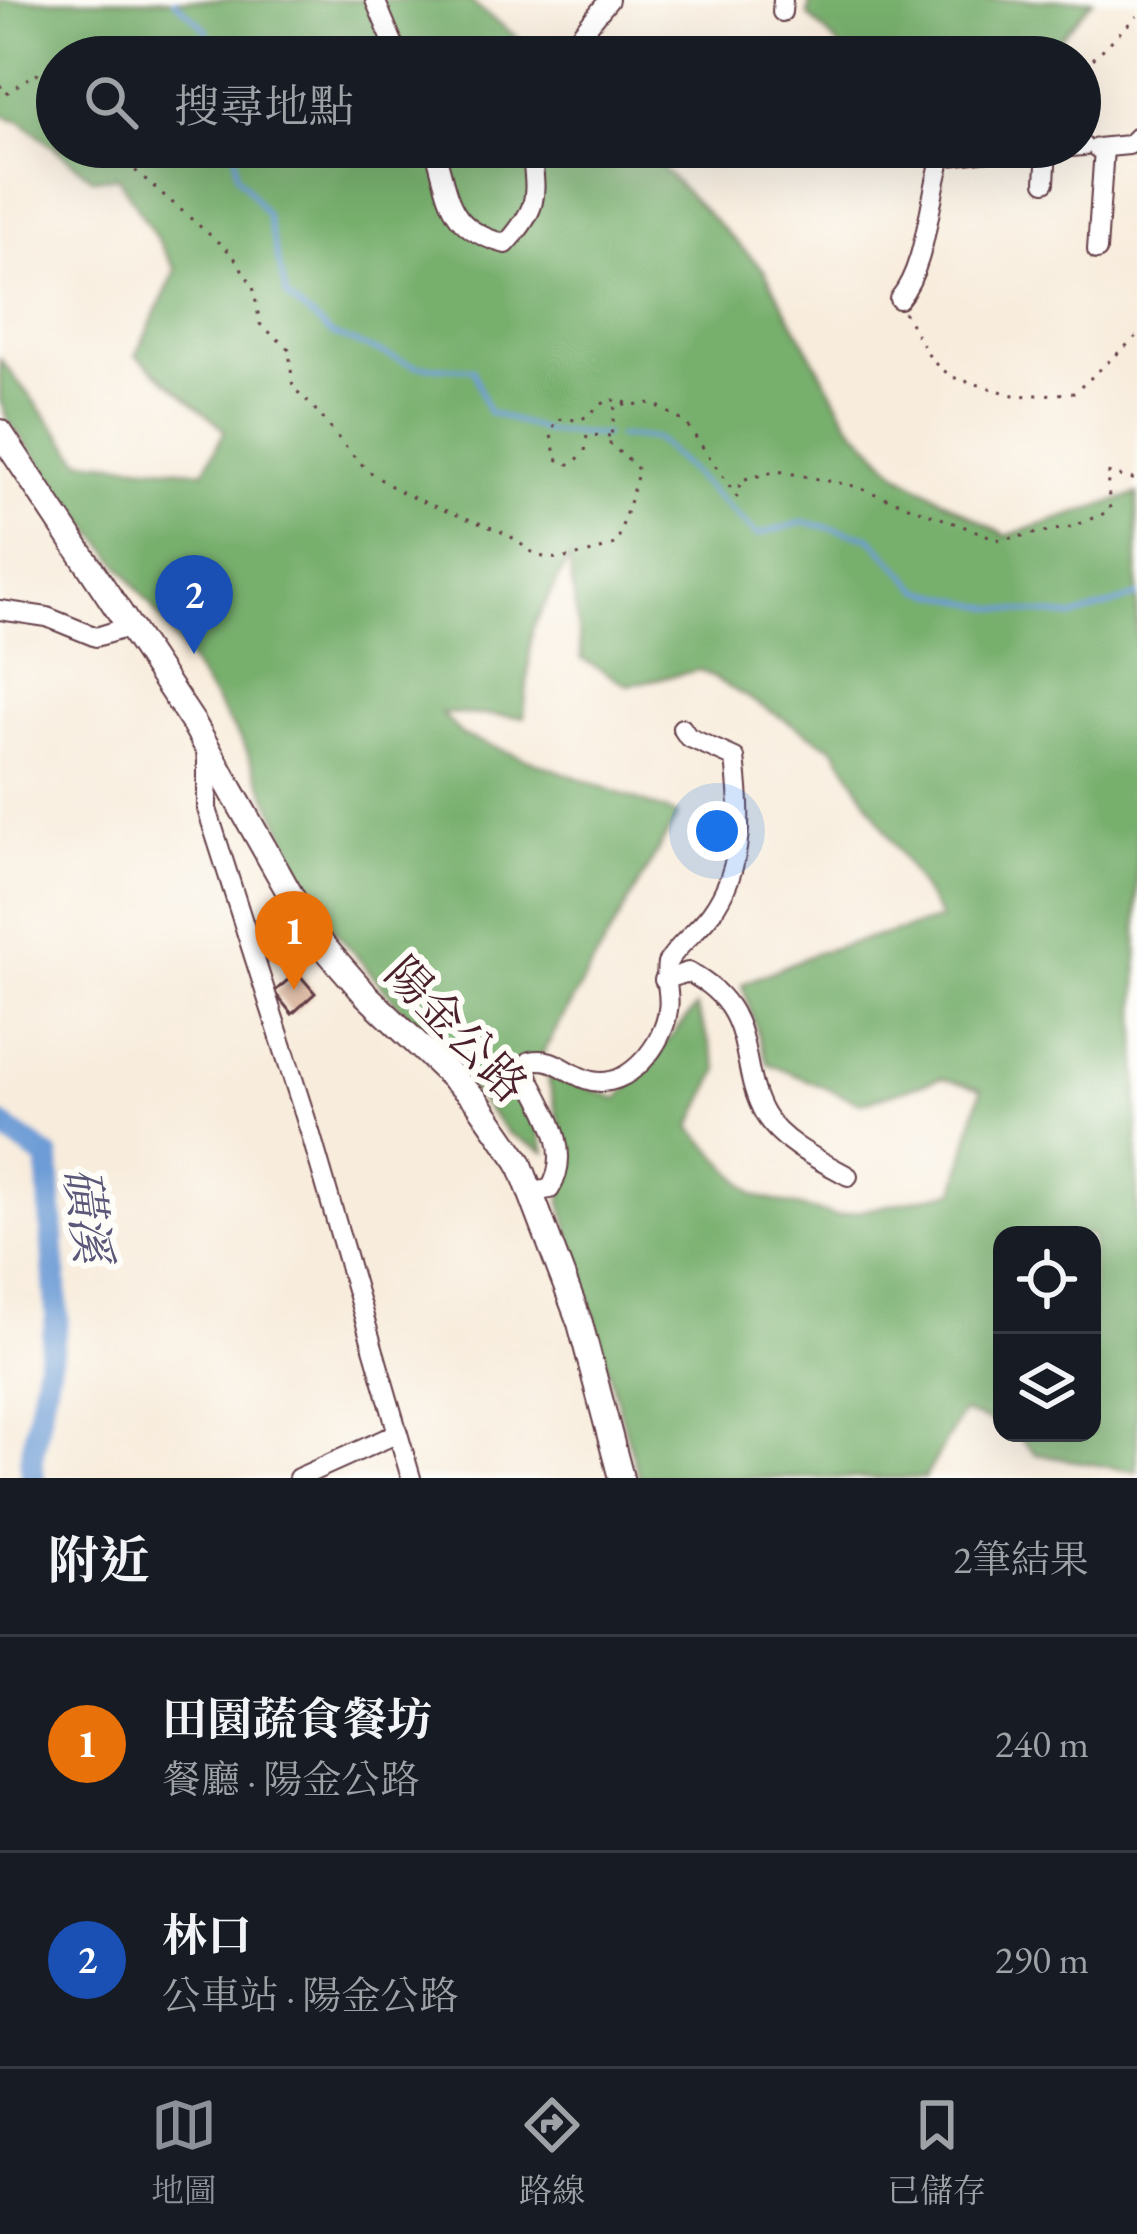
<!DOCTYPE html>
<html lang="zh-TW">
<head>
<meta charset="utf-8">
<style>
  body { margin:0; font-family:"EB Garamond","Noto Serif TC",serif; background:#20242c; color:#f1f3f6 }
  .controls { position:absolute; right:36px; bottom:36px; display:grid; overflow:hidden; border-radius:24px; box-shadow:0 12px 48px #0002 }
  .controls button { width:108px; height:108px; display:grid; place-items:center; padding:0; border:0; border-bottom:3px solid #363941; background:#171b24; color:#f1f3f6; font:60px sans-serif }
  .you { position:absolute; left:717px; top:831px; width:42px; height:42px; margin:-30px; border:9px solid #fff; border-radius:50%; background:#1a73e8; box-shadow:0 0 0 18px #1a73e833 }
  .badge { display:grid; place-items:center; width:78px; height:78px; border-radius:50%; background:#8c9099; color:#fff; font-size:39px; font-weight:700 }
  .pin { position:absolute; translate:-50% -99px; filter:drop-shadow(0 3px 6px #0008) }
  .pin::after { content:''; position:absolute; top:63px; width:42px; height:36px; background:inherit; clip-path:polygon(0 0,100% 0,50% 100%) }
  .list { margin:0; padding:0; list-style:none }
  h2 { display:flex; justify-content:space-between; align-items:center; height:156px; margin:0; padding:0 48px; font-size:51px }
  h2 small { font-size:39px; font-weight:400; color:#9ea1a6 }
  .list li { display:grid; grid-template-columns:78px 1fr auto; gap:36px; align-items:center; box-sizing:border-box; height:216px; padding:0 48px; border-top:3px solid #363941 }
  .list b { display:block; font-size:45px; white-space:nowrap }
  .list p { margin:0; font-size:39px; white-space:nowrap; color:#9ea1a6 }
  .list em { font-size:39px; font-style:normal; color:#9ea1a6 }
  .icon { flex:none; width:66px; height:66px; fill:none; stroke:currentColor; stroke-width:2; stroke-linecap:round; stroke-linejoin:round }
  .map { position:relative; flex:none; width:1137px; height:1478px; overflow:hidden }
  .search { position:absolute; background:#171b24; box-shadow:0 12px 48px #0002; left:36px; right:36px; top:36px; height:132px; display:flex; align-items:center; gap:30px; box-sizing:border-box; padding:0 42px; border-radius:66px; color:#9ea1a6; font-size:45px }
  .sheet { height:588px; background:#171b24 }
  nav { display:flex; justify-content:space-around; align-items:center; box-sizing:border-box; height:168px; border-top:3px solid #363941; background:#171b24; font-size:33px; color:#9ea1a6 }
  nav a { display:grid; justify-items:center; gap:6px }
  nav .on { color:#8c9099 }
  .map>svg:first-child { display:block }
</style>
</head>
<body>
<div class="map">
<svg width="1137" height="1478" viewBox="0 0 1137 1478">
  <rect width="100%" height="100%" fill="#fdfcf7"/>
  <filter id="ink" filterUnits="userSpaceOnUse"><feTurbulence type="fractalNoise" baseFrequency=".00833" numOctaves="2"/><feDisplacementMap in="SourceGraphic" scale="24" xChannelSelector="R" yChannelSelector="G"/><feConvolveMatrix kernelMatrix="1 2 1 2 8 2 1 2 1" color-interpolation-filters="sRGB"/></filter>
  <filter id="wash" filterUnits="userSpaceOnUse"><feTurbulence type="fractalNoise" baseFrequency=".004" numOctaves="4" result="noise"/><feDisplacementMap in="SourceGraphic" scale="48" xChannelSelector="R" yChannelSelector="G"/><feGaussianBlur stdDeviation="2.7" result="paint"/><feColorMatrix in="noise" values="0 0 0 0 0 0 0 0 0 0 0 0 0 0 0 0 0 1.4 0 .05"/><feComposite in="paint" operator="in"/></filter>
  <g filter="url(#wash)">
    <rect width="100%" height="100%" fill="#f8ecdc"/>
    <g fill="#77af6d" stroke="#60674c" stroke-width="3">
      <path d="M 0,0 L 468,0 L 543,57 L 57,57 L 57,147 L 641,147 L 764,270 L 849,422 L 899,474 L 1006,536 L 1137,494 L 1137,1472 L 1036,1454 L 1015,1433 L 1092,1433 L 1092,1235 L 1002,1235 L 1002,1425 L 963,1412 L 925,1478 L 639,1478 L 561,1203 L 564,1140 L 546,1072 L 618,1099 L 696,1007 L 719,1069 L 691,1127 L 755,1196 L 837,1216 L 955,1191 L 981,1089 L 941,1078 L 861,1103 L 767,1063 L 742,984 L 816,953 L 941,919 L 835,749 L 700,670 L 628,685 L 582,659 L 569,559 L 532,629 L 524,717 L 441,713 L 462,735 L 678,815 L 525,1084 L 545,1152 L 508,1133 L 322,916 L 244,745 L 162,620 L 8,421 L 0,400 L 0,359 L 81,460 L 204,471 L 225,430 L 136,355 L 176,270 L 118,177 L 93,179 L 21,121 L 0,115 Z"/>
      <path d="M 810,0 L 1093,0 L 1044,57 L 850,57 L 808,15 Z"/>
    </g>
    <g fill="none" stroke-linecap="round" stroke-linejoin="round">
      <g stroke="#6d9cd6" stroke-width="4.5">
        <path d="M 174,0 L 207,30 L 210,57"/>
        <path d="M 235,147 L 237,174 L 267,216 L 287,297 L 332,334 L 416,366 L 473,369 L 488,412 L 546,431 L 605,435"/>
        <path d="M 618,436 L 655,438 L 757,535 L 804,522 L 870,537 L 920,590 L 994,608 L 1073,617 L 1137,596"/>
      </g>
      <path stroke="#6d9cd6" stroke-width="24" d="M 0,1125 L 48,1158 L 57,1318 L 31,1459 L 33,1478"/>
    </g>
    <g id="blocks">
      <path fill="#d5ab91" d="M 297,972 L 315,993 L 292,1014 L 274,992 Z"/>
    </g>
  </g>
  <g filter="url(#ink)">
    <use href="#blocks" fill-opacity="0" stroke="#643e46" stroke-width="3"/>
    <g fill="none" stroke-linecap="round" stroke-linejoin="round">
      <g stroke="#643e46" stroke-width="22">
        <g id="minor">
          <path d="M 375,0 L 399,57"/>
          <path d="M 782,12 L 783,0"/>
          <path d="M 562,57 L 609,0"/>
          <path d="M 434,147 C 450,200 447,229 506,244 C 541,205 536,196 531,147"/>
          <path d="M 1097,148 L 1129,145 L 1137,137"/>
          <path d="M 1045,182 L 1047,149 L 1083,146"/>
          <path d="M 1097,250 L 1104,148"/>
          <path d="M 899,299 C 927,265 928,202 942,157 L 1020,147"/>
          <path d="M 0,610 L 47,617 L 96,637 L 132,626"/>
          <path d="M 207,749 L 207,809 L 311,1135 L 411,1478"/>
          <path d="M 664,980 L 688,972 C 761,1010 735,1063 765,1115 C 782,1143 821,1161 848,1176"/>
          <path d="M 532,1192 L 550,1189 C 575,1148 542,1107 526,1072 L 530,1061 C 556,1055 568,1076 592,1081 C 629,1089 664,1044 668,1010 C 671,995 664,980 667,963 C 678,944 698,931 711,913 C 746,865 741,811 735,758 L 688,737 L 682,728"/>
          <path d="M 298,1478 L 396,1434"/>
        </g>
      </g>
      <g stroke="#643e46" stroke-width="28">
        <path id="major" d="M 0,432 L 194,724 L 312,933 L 366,995 L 476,1100 L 519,1162 L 580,1323 L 621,1478"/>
      </g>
      <g stroke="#643e46" stroke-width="3" stroke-dasharray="3 9" stroke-linecap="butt">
        <path d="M 1093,59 L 1137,16"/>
        <path d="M 0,85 L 5,94 L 36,73 L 57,91"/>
        <path d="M 108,147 L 232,254 L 253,286 L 260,324 L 289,349 L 293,388 C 323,412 339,445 368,470 C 405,501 460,514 504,533 C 517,539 530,554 544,557 C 569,562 595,551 617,543 L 639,470 L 610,444 L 615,406 L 653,403 L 686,423 L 737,497 L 741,480 L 778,471 L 854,486 L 1000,540 L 1071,527 L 1110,511 L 1107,473 L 1137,480"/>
        <path d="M 904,312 L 932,361 L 952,377 L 1017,396 L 1074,393 L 1137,336"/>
        <path d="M 610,436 L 587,435 L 585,452 L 571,465 L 556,459 L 551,435 L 556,419 L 581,420 L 609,399 L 627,403"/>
      </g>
      <use href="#minor" stroke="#fff" stroke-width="18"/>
      <use href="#major" stroke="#fff" stroke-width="24"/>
    </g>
  </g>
  <g text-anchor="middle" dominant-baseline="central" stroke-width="12" stroke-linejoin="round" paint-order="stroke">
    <g font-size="45" fill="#4a1f2b" stroke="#fdfcf7">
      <text transform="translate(457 1029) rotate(46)">陽金公路</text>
    </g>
    <g font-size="48" font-style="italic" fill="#5a5778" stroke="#fdfcf7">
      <text transform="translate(88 1215) rotate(83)">磺溪</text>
    </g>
  </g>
</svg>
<div class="controls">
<button><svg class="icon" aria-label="locate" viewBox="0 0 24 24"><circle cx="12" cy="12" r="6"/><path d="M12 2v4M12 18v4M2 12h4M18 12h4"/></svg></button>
<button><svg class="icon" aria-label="layers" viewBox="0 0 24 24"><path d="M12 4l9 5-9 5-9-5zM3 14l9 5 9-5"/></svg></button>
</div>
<div class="you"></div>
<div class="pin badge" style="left:294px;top:990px;background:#e8710a">1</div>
<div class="pin badge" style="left:194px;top:654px;background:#1a4fb4">2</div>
<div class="search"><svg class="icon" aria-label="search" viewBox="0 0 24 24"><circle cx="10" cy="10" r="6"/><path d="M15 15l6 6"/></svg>搜尋地點</div>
</div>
<section class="sheet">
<h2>附近<small>2筆結果</small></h2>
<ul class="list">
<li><span class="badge" style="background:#e8710a">1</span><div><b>田園蔬食餐坊</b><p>餐廳 · 陽金公路</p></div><em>240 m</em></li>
<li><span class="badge" style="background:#1a4fb4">2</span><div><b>林口</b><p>公車站 · 陽金公路</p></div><em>290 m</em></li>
</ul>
</section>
<nav>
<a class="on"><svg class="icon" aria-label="map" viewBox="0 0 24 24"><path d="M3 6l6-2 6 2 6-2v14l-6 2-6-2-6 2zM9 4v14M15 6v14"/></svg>地圖</a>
<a><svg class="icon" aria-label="directions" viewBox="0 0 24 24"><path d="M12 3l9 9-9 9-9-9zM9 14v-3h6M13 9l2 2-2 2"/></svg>路線</a>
<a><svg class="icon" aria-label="saved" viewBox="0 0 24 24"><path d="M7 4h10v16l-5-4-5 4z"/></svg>已儲存</a>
</nav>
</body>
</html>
